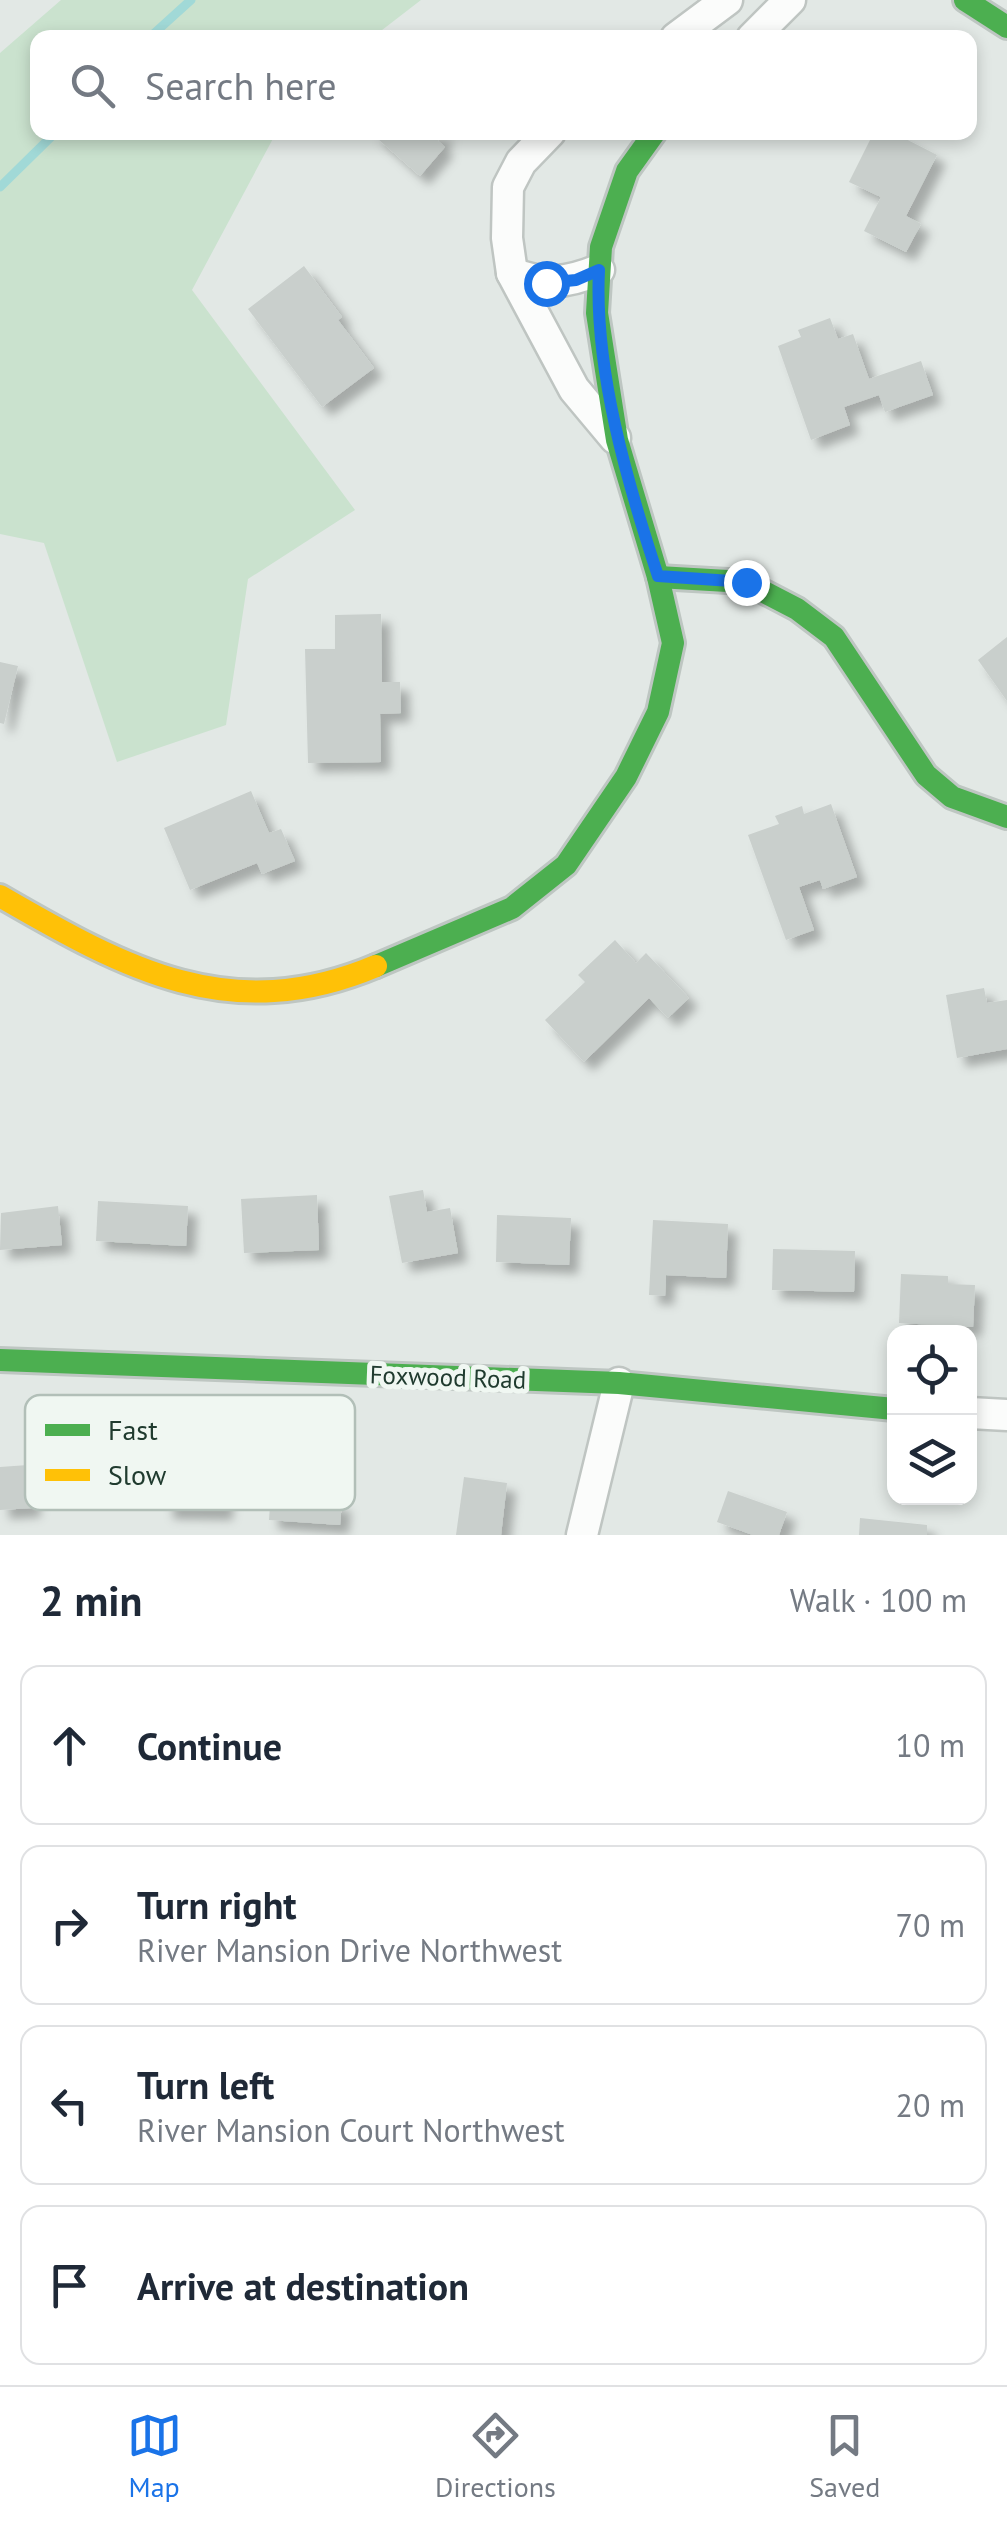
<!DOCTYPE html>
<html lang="en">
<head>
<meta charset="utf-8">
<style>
  body { margin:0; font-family:"PT Sans",sans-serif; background:#f6f6f7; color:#1f2937 }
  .controls { position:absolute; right:30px; bottom:30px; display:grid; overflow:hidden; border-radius:20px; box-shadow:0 5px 15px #0003 }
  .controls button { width:90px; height:90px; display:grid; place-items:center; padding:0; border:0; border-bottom:2px solid #e0e1e3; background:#fff; color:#1f2937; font:50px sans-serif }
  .stop { position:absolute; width:30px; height:30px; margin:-22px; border:8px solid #1a73e8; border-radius:50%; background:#fff }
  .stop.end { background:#1a73e8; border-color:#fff; box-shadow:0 2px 10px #0008 }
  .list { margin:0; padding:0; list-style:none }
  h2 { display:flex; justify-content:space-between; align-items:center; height:130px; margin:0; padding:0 40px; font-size:42px }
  h2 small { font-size:32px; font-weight:400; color:#747a83 }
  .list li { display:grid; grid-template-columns:65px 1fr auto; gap:30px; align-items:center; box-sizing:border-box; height:160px; margin:0 20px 20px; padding:0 20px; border:2px solid #e0e1e3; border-radius:20px }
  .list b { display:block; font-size:38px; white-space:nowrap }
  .list p { margin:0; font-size:32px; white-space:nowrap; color:#747a83 }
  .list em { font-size:32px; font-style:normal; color:#747a83 }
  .icon { flex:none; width:55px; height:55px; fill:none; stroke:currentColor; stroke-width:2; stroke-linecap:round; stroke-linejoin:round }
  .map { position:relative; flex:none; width:1007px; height:1535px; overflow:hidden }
  .search { position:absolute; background:#fff; box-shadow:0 5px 15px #0003; left:30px; right:30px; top:30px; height:110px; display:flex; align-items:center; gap:25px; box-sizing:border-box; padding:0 35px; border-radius:20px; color:#747a83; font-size:38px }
  .sheet { height:850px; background:#fff }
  nav { display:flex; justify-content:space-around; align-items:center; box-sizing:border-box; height:140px; border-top:2px solid #e0e1e3; background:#fff; font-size:28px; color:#747a83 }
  nav a { display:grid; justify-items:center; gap:5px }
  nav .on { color:#1a73e8 }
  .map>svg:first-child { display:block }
</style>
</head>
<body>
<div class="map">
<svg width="1007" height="1535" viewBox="0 0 1007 1535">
  <defs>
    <filter id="shadow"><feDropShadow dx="9" dy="9" stdDeviation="5" flood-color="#0004"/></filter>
  </defs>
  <rect width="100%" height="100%" fill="#e2e8e5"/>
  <path fill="#cae2ce" d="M 61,0 L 421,0 L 373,37 L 38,38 L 38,132 L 276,133 L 192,290 L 355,510 L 248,579 L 226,725 L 117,762 L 44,543 L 0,534 L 0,53 Z"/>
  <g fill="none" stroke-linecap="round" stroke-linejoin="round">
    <g stroke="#a1d9d7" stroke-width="9">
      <path d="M 149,38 L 191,0"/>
      <path d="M 0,187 L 56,132"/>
    </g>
  </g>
  <g fill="#c9cfcc" filter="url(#shadow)">
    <path d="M 370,132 L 446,132 L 438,141 L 445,147 L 420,176 Z"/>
    <path d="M 874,132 L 892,132 L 937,155 L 906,216 L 921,224 L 906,252 L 864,231 L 881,197 L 849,182 Z"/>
    <path d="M 304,266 L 342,317 L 338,320 L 374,368 L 322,407 L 248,309 Z"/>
    <path d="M 830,318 L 838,339 L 853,334 L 869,379 L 921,361 L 933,395 L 885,412 L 879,395 L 844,407 L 850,425 L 811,440 L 778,346 L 801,337 L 798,330 Z"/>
    <path d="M 381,614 L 382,682 L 400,682 L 401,713 L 380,714 L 381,762 L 308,763 L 305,649 L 335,649 L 335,615 Z"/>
    <path d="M 1007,637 L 1007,701 L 978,660 Z"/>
    <path d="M 0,662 L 18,666 L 4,724 L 0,723 Z"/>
    <path d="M 251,791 L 269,833 L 281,829 L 295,861 L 262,874 L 257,863 L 190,890 L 164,828 Z"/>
    <path d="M 831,804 L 857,877 L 823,889 L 820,880 L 799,887 L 814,930 L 786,940 L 748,835 L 779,824 L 775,816 L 802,806 L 804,814 Z"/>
    <path d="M 615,940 L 636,963 L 646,953 L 689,998 L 668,1018 L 649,998 L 584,1062 L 545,1020 L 585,982 L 578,975 Z"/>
    <path d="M 984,988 L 987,1003 L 1007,1000 L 1007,1049 L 957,1058 L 946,995 Z"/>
    <path d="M 423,1190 L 427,1212 L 450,1208 L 458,1253 L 402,1263 L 389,1196 Z"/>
    <path d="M 317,1195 L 319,1250 L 244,1253 L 241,1199 Z"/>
    <path d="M 98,1201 L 188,1206 L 186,1246 L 96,1241 Z"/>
    <path d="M 58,1206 L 62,1245 L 0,1250 L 1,1213 Z"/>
    <path d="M 497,1215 L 571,1218 L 569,1265 L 496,1262 Z"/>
    <path d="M 653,1220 L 728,1224 L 726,1278 L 666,1275 L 665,1296 L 649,1295 Z"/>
    <path d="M 773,1249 L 855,1251 L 854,1292 L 772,1290 Z"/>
    <path d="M 901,1274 L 948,1276 L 948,1284 L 975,1285 L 973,1327 L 899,1323 Z"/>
    <path d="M 28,1465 L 32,1508 L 0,1510 L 0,1467 Z"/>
    <path d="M 165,1467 L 225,1469 L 224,1511 L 164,1510 Z"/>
    <path d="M 272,1475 L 328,1479 L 327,1501 L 342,1502 L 340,1525 L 269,1520 Z"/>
    <path d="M 464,1477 L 507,1483 L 501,1535 L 456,1535 Z"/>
    <path d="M 728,1491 L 787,1512 L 779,1535 L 753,1535 L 717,1522 Z"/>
    <path d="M 860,1518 L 927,1525 L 927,1535 L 859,1535 Z"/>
  </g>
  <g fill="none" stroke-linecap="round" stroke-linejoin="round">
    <g stroke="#bfc5c2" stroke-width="35">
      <g id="street">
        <path d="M 676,38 L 727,0"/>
        <path d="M 752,38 L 790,0"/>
        <path d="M 550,132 L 521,162 L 508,187 L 507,238 L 512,273 L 574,389 L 615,438"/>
        <path d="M 512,273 C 544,286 567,283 599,270"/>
        <path d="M 970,1413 L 1007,1415"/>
        <path d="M 582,1535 L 619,1383"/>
      </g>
    </g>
    <g stroke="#bec6c2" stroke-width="28">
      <g id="fast">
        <path d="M 965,0 L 1007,27"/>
        <path d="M 658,577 L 745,582 L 797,609 L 834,637 L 926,775 L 952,797 L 1007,817"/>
        <path d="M 376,966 L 512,908 L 566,865 L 626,777 L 658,712 L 673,643 L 658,577 L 617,440 L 597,313 L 601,247 L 627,171 L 655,132"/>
        <path d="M 0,1360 L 619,1383 L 894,1409"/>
      </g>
    </g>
    <g stroke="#bec6c2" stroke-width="28">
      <path id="slow" d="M 0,896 C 126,969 231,1027 376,966"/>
    </g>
    <use href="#street" stroke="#fbfcfb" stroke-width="30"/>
    <use href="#fast" stroke="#4caf50" stroke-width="22"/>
    <use href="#slow" stroke="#ffc107" stroke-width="22"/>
  </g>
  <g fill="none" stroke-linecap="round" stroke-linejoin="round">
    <path stroke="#1a73e8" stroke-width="12" d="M 546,283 L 576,280 L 599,270 C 594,369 627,482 658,576 L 746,582"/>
  </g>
  <g text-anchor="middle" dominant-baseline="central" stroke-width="10" stroke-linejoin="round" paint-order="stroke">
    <g font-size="25" fill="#203b2f" stroke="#f0f7f2">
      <text transform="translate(448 1377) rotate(2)">Foxwood Road</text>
    </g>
  </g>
  <rect x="25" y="1395" width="330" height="115" rx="15" fill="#f0f7f2" stroke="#b2bfb8" stroke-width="2.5"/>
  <rect x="45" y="1424" width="45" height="12" fill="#4caf50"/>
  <rect x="45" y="1469" width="45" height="12" fill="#ffc107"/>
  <g font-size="28" fill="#203b2f">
    <text x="108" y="1440">Fast</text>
    <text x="108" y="1485">Slow</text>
  </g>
</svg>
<div class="controls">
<button><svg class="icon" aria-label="locate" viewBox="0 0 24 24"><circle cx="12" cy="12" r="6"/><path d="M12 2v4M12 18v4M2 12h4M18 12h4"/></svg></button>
<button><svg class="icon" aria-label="layers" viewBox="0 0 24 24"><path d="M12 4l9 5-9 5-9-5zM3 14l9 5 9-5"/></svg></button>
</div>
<div class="stop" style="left:546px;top:283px"></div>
<div class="stop end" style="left:746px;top:582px"></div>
<div class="search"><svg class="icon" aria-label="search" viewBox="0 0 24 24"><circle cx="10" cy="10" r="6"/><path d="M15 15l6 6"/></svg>Search here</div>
</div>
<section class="sheet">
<h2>2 min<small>Walk · 100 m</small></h2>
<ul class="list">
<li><svg class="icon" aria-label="ahead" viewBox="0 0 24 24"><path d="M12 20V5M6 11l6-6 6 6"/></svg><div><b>Continue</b></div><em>10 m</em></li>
<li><svg class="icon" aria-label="right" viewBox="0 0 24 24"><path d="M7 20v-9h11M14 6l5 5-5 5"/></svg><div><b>Turn right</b><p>River Mansion Drive Northwest</p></div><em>70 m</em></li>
<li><svg class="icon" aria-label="left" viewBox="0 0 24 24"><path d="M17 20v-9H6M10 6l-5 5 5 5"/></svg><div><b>Turn left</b><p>River Mansion Court Northwest</p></div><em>20 m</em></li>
<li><svg class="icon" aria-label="arrive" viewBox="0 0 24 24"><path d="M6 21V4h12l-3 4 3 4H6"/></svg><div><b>Arrive at destination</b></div></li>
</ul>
</section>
<nav>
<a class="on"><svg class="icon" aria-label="map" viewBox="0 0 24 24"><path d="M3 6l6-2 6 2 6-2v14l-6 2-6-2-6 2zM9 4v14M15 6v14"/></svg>Map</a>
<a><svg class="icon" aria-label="directions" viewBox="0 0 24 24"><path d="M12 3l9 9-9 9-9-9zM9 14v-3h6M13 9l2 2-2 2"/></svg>Directions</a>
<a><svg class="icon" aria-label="saved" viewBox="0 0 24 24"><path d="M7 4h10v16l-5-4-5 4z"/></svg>Saved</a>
</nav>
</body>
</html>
